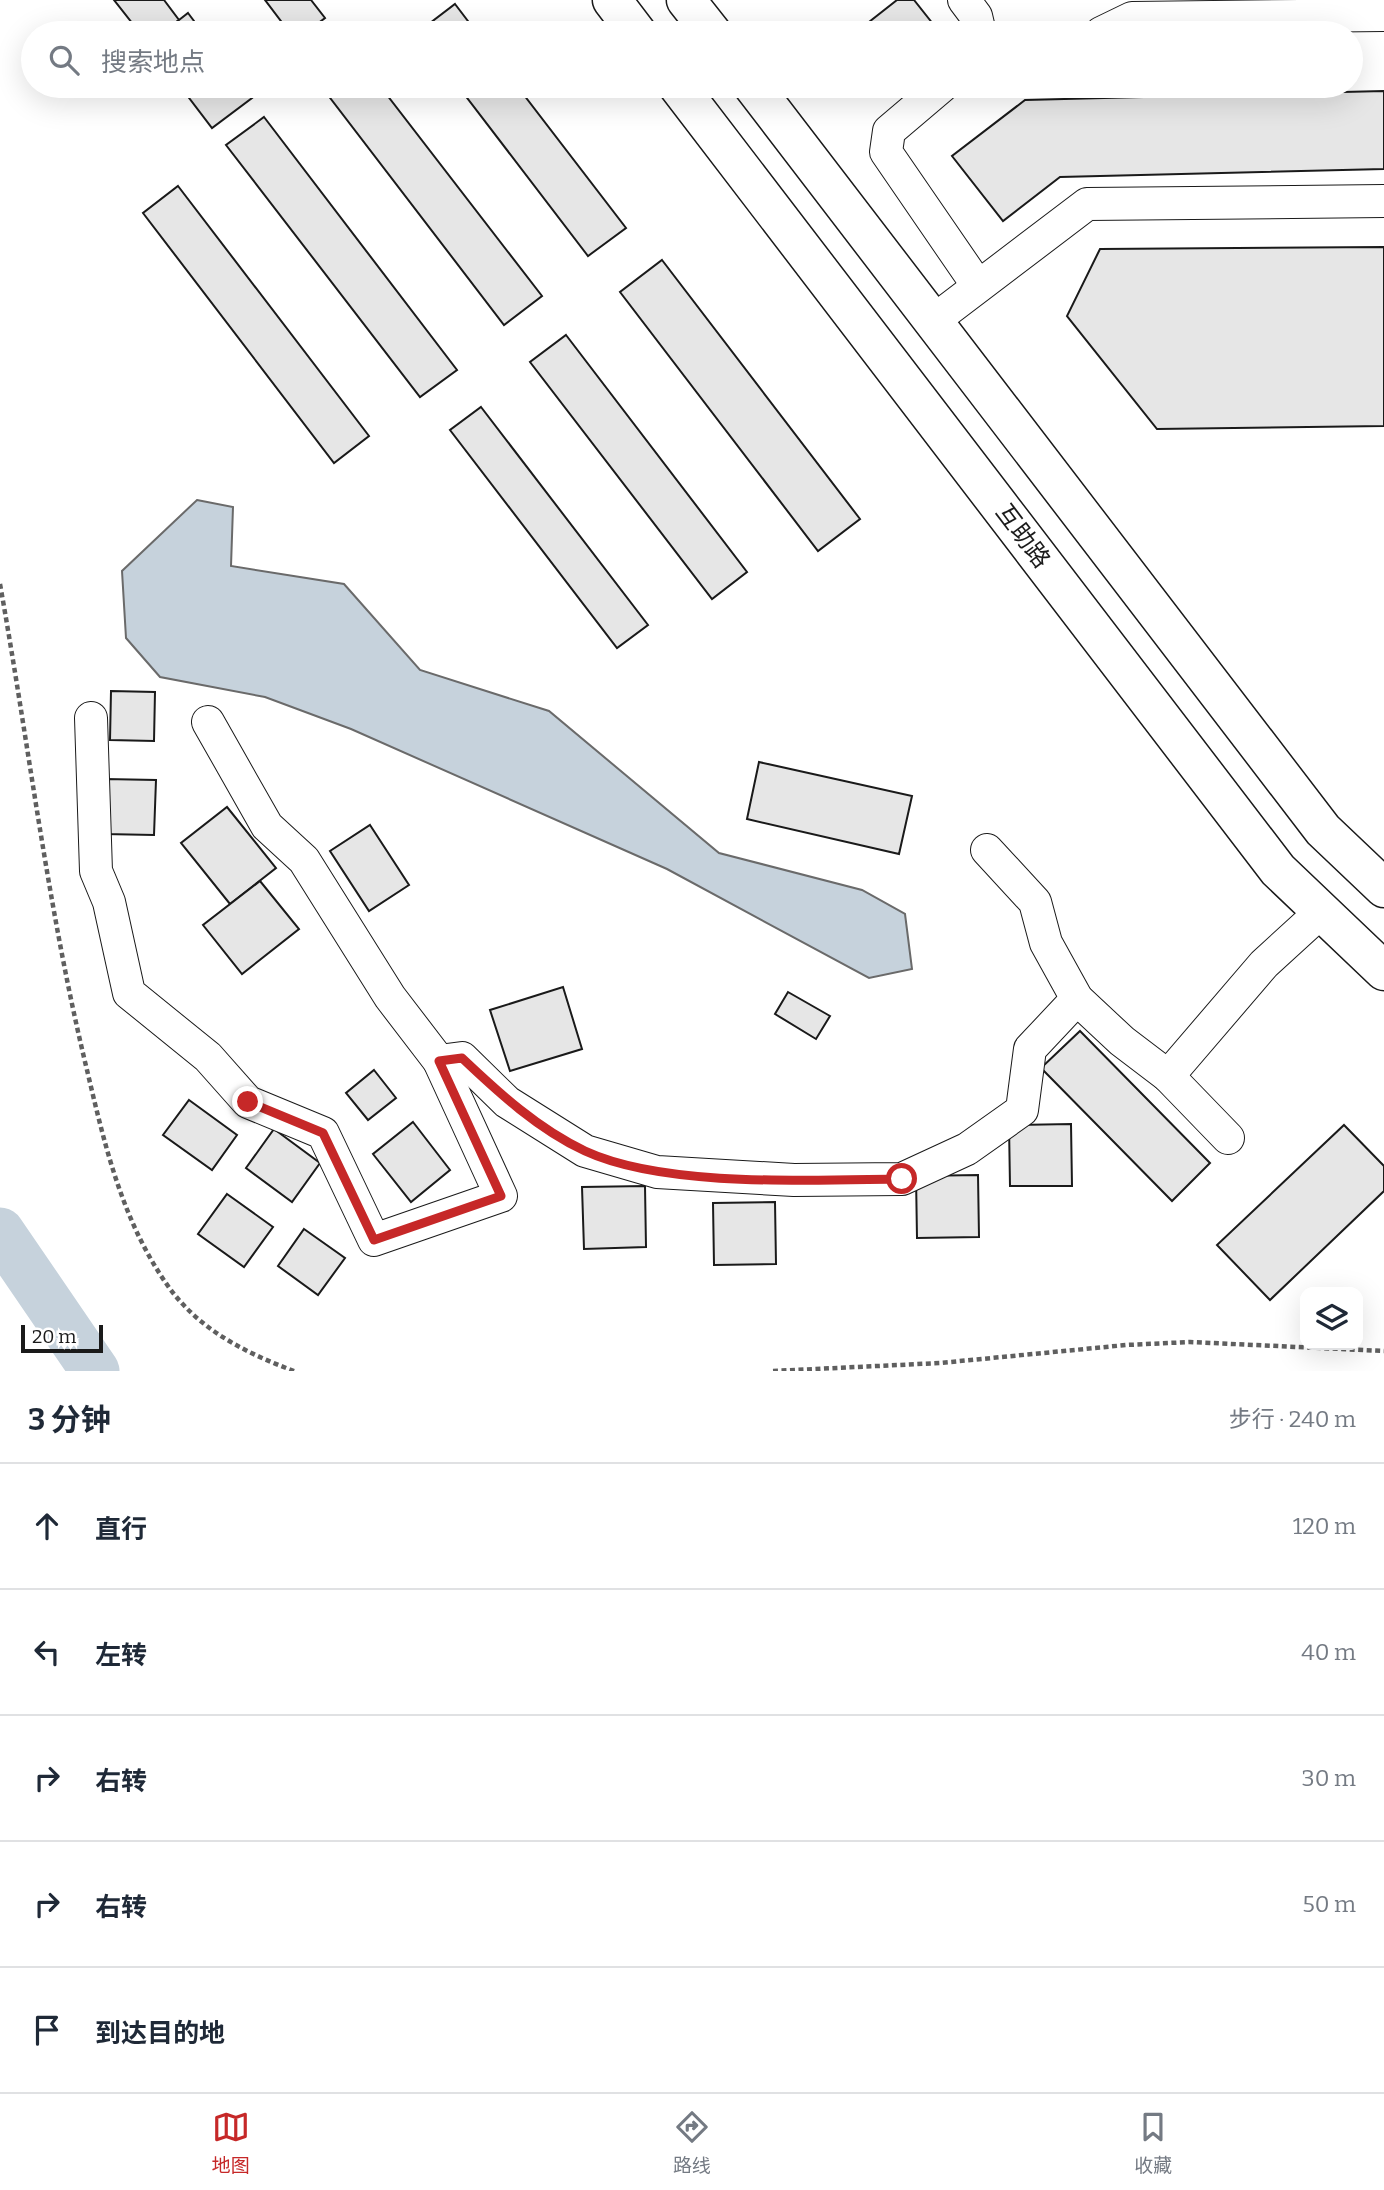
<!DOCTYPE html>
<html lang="zh">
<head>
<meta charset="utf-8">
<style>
  body { margin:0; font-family:Bitter,"Noto Sans SC",serif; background:#f2f2f3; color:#1f2937 }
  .controls { position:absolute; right:21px; bottom:21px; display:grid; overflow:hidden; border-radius:14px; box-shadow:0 7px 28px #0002 }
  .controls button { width:63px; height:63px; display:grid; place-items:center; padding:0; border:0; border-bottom:2px solid #e0e1e3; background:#fff; color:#1f2937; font:35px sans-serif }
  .scale { position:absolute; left:21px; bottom:18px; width:82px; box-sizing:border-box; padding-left:7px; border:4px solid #1a1a1a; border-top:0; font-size:19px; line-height:24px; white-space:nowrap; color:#1a1a1a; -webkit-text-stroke:5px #fff; paint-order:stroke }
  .stop { position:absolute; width:21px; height:21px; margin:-16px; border:5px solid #c62828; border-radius:50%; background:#fff }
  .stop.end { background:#c62828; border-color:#fff; box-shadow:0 2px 7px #0008 }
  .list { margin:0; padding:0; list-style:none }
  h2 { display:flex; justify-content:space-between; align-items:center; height:91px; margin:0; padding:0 28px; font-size:30px }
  h2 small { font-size:23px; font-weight:400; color:#747a83 }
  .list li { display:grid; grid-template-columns:46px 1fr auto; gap:21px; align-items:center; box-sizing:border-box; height:126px; padding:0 28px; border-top:2px solid #e0e1e3 }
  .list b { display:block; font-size:26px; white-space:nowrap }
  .list em { font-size:23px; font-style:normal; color:#747a83 }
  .icon { flex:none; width:38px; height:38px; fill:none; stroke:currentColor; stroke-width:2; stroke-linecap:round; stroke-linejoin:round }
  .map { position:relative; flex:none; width:1384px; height:1371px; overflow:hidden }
  .search { position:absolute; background:#fff; box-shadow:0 7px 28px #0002; left:21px; right:21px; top:21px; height:77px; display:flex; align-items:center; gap:18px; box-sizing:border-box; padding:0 24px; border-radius:38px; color:#747a83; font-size:26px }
  .sheet { height:721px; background:#fff }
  nav { display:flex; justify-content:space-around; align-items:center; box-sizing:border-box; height:98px; border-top:2px solid #e0e1e3; background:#fff; font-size:19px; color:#747a83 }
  nav a { display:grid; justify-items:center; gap:4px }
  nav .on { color:#c62828 }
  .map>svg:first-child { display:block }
</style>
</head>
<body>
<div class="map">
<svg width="1384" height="1371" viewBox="0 0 1384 1371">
  <rect width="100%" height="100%" fill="#fff"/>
  <path fill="#c6d2dc" stroke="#6a6a6a" stroke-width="2" d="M 197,500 L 233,507 L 231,566 L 344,584 L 420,670 L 549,711 L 719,853 L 862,890 L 905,914 L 912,969 L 869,978 L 667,869 L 351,729 L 265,697 L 160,677 L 126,638 L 122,571 Z"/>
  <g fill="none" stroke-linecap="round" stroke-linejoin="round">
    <path stroke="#c6d2dc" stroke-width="49" d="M 0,1232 L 95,1371"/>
  </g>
  <g fill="#e6e6e6" stroke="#1a1a1a" stroke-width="2">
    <path d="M 114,0 L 164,0 L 179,20 L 161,33 L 140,33 Z"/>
    <path d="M 265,0 L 311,0 L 325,18 L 305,33 L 290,33 Z"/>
    <path d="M 897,0 L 914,0 L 937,29 L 932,33 L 855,33 Z"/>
    <path d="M 455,4 L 477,33 L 417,33 Z"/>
    <path d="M 188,13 L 203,33 L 161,33 L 179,20 Z"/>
    <path d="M 180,86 L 243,86 L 252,98 L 212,128 Z"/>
    <path d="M 321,86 L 380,86 L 542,296 L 504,325 Z"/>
    <path d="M 458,86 L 517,86 L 626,228 L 588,256 Z"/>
    <path d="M 1384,91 L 1384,169 L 1060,177 L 1003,221 L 952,156 L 1025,100 Z"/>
    <path d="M 264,117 L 457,370 L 420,397 L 226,145 Z"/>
    <path d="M 178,186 L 369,436 L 334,463 L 143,213 Z"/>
    <path d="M 1384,247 L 1384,426 L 1157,429 L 1067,316 L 1100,249 Z"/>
    <path d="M 662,260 L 860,519 L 818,551 L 620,292 Z"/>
    <path d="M 566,335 L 747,572 L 712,599 L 530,362 Z"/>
    <path d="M 481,407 L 648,625 L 617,648 L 450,430 Z"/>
    <path d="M 111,691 L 155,692 L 154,741 L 110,740 Z"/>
    <path d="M 759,762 L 912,796 L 899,854 L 747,819 Z"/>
    <path d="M 105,779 L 156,780 L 154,835 L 104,834 Z"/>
    <path d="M 227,807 L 276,868 L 230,904 L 181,843 Z"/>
    <path d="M 370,825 L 409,885 L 369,911 L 330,851 Z"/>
    <path d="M 260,881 L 299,929 L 242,974 L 203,925 Z"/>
    <path d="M 563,987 L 582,1049 L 510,1071 L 490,1010 Z"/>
    <path d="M 788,992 L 830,1016 L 816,1039 L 775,1014 Z"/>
    <path d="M 1080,1031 L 1210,1163 L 1172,1201 L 1041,1068 Z"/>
    <path d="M 374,1070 L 396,1098 L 368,1120 L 346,1093 Z"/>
    <path d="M 189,1100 L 237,1135 L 212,1170 L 163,1135 Z"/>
    <path d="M 413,1122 L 450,1170 L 411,1202 L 373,1154 Z"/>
    <path d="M 1071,1124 L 1072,1186 L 1010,1186 L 1009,1125 Z"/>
    <path d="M 1344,1125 L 1384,1166 L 1384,1191 L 1270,1300 L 1217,1245 Z"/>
    <path d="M 274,1129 L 320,1163 L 292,1202 L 246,1168 Z"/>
    <path d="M 978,1175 L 979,1237 L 917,1238 L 916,1176 Z"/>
    <path d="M 645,1186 L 646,1247 L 584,1249 L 582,1187 Z"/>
    <path d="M 227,1194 L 273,1227 L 244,1267 L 198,1234 Z"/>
    <path d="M 775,1202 L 776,1264 L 714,1265 L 713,1203 Z"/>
    <path d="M 304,1229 L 345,1258 L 318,1295 L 278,1266 Z"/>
  </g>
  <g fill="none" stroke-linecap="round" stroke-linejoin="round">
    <g stroke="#1a1a1a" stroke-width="34">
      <g id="minor">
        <path d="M 964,0 L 976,16 L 980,33"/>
        <path d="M 1101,33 L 1132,18 L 1384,15"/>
        <path d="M 942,86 L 889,131 L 886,152 L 978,286"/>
        <path d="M 933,321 L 1087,204 L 1384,201"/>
        <path d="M 91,718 L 96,871 L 109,902 L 129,993 L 208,1057 L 248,1102 L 323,1133 L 374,1240 L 501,1196 L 439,1061 L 390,997 L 304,860 L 267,826 L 208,722"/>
        <path d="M 987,850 L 1035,902 L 1046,943 L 1077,999 L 1122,1041 L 1168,1076 L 1228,1138"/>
        <path d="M 439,1061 L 462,1058 L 507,1102 L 585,1151 L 657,1172 L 794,1180 L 902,1179 L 967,1149 L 1022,1110 L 1030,1049 L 1077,999"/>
        <path d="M 1168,1076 L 1264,964 L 1322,911"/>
      </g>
    </g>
    <g stroke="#1a1a1a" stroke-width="41">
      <g id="highway">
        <path d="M 612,0 L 637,33"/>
        <path d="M 686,0 L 712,33"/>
        <path d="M 678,86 L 1278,870 L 1384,971"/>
        <path d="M 753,86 L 1323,830 L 1384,888"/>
      </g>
    </g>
    <g stroke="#5f5f5f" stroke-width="4.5" stroke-dasharray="5 3.5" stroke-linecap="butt">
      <path d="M 0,584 C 29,746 48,910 87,1070 C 105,1146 122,1221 168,1286 C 199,1330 246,1353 294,1371"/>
      <path d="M 773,1371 L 940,1363 L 1126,1345 L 1190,1342 L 1384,1351"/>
    </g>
    <use href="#minor" stroke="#fff" stroke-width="32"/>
    <use href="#highway" stroke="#fff" stroke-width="38"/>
  </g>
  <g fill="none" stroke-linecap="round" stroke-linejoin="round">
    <path stroke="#c62828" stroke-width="9" d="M 248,1102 L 323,1133 L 374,1240 L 501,1196 L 439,1061 L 462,1058 C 499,1093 538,1129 585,1151 C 665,1188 813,1180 902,1179"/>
  </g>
  <g text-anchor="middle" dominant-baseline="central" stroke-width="5" stroke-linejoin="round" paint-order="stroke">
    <g font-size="24" fill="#1a1a1a" stroke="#fff">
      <text transform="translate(1023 536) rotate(53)">互助路</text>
    </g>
  </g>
</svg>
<div class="controls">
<button><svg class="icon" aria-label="layers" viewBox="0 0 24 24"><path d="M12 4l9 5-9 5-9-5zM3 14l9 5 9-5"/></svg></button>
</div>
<div class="scale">20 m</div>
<div class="stop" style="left:902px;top:1179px"></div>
<div class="stop end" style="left:248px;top:1102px"></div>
<div class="search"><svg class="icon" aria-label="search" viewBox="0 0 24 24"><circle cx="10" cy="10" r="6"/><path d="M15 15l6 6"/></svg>搜索地点</div>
</div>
<section class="sheet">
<h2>3 分钟<small>步行 · 240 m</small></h2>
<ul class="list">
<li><svg class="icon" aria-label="ahead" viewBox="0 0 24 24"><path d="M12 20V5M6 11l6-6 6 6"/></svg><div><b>直行</b></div><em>120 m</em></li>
<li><svg class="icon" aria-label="left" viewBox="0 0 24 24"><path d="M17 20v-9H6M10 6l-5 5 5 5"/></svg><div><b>左转</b></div><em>40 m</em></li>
<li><svg class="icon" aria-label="right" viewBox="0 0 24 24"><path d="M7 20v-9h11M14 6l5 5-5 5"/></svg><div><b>右转</b></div><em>30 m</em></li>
<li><svg class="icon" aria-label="right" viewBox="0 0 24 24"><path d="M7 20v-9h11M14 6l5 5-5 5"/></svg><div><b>右转</b></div><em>50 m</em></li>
<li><svg class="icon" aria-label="arrive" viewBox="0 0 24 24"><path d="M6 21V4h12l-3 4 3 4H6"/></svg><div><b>到达目的地</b></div></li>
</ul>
</section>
<nav>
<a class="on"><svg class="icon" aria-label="map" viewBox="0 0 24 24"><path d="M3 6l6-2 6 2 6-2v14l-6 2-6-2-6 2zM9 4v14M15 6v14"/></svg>地图</a>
<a><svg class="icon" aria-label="directions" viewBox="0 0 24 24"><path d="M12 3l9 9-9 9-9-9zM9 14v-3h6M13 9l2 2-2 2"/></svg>路线</a>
<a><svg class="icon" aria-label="saved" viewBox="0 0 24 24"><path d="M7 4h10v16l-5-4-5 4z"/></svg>收藏</a>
</nav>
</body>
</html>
